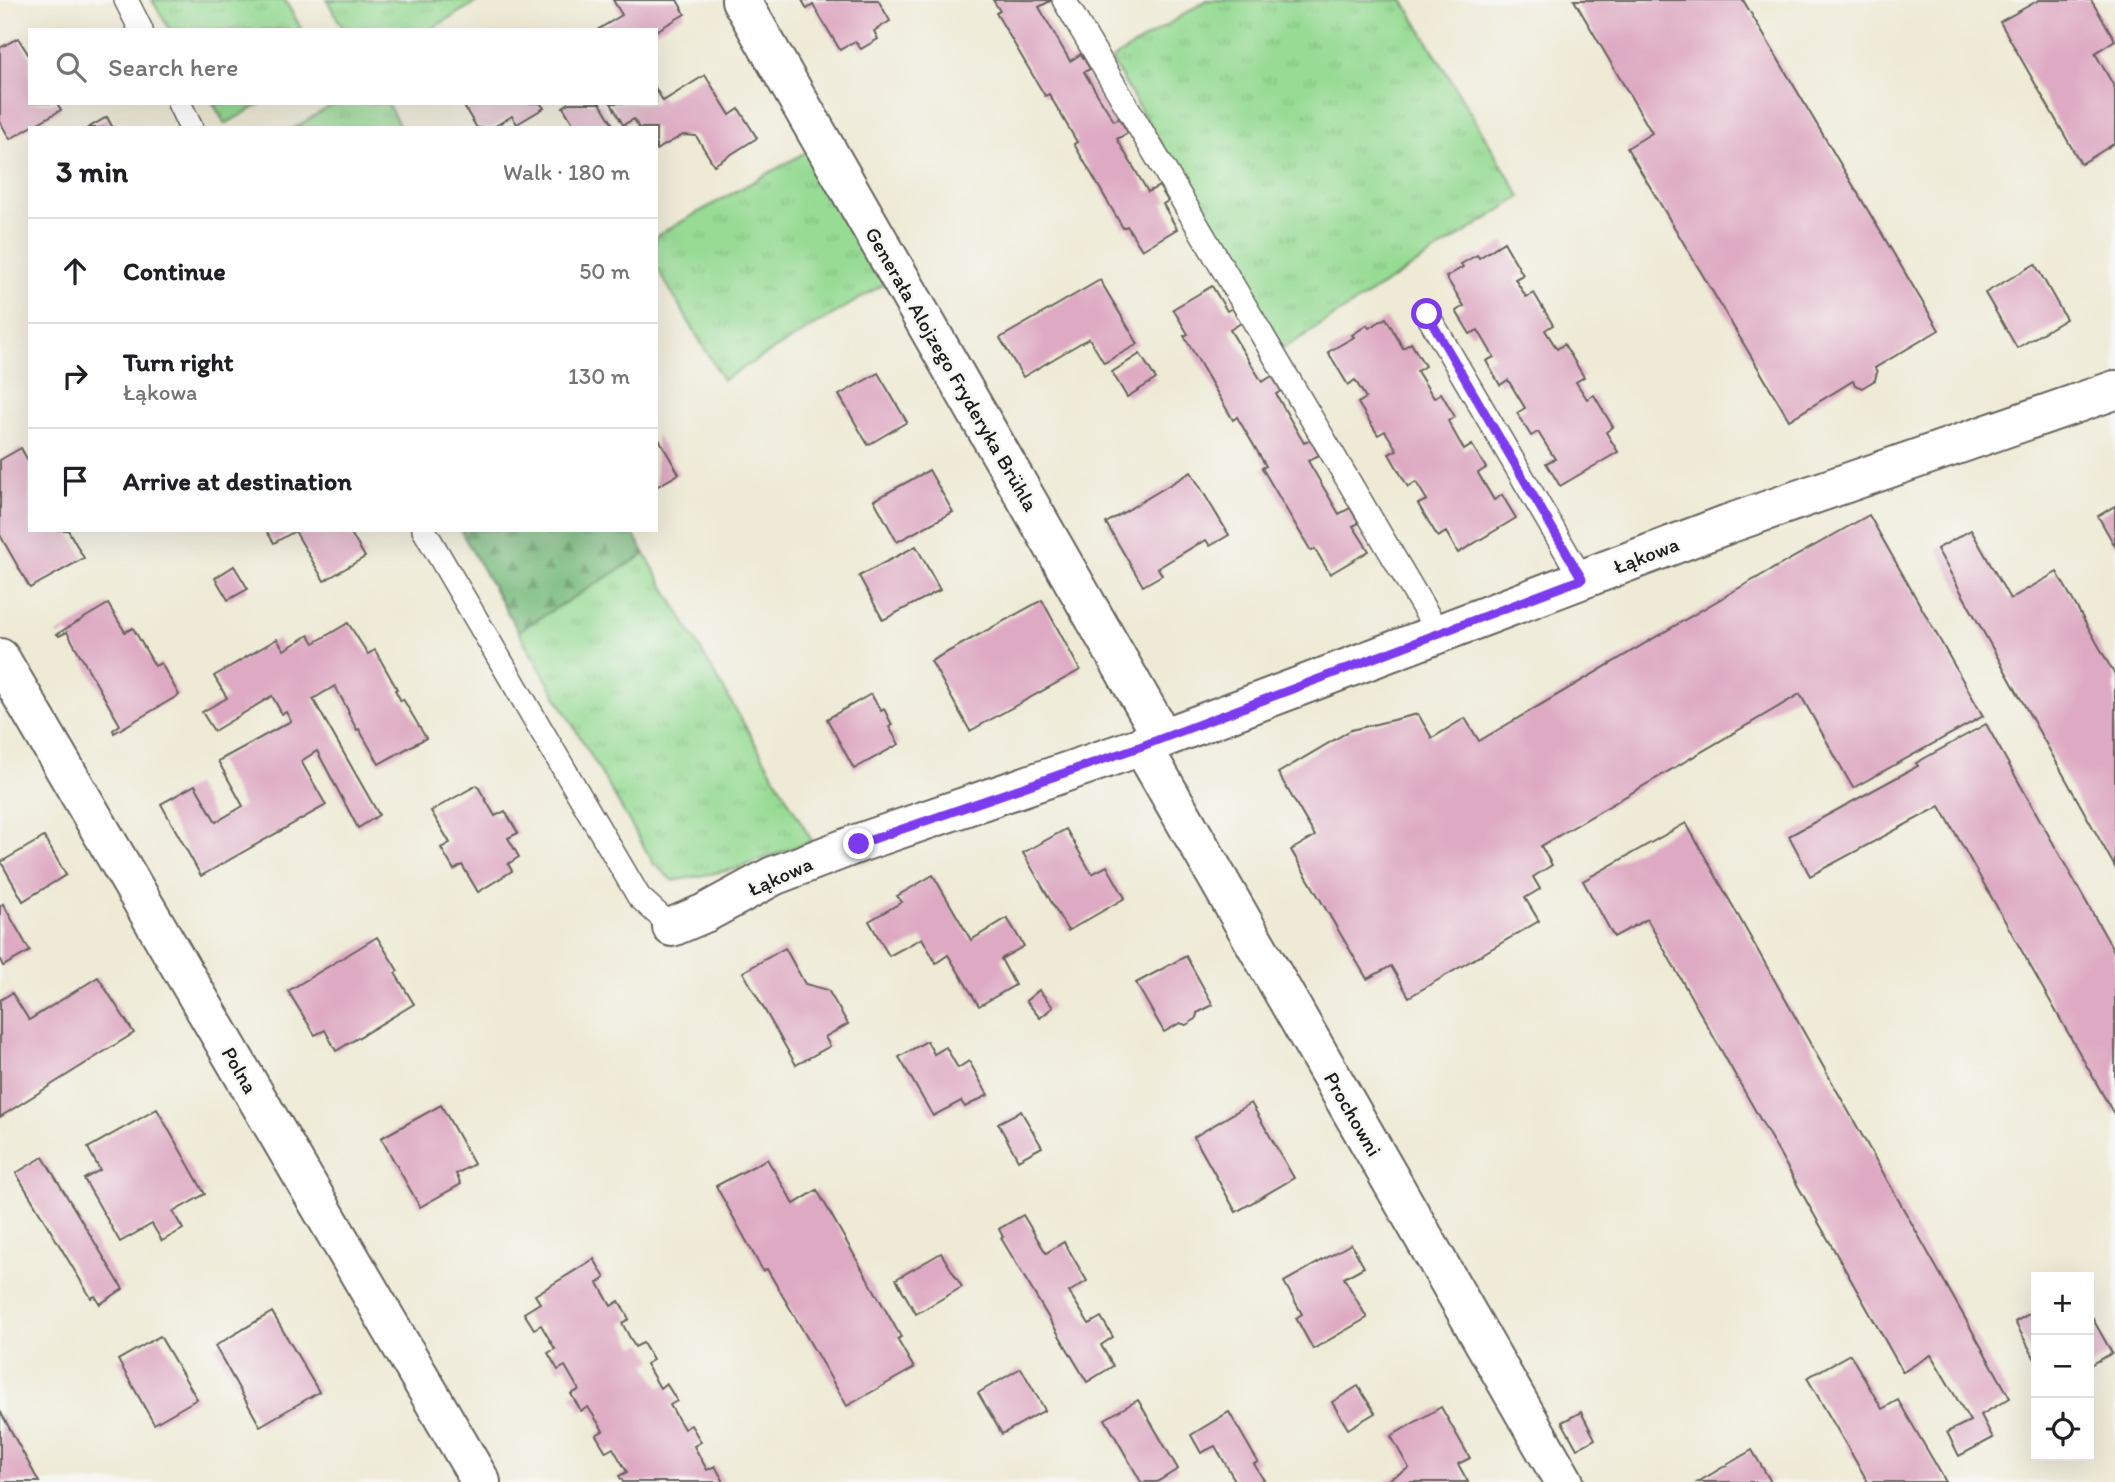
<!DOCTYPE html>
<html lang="en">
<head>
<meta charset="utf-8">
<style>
  body { margin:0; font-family:Itim,sans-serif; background:#f6f6f6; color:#202124 }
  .controls { position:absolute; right:21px; bottom:21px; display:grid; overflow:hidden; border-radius:0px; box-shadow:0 7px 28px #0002 }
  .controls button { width:63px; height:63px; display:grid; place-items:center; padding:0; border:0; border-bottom:2px solid #e0e0e0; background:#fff; color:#202124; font:35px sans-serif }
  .stop { position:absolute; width:21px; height:21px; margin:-16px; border:5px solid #7c3aed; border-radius:50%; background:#fff }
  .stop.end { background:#7c3aed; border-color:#fff; box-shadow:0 2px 7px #0008 }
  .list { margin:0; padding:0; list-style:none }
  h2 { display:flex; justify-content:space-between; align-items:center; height:91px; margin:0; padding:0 28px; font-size:30px }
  h2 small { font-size:23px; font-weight:400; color:#757577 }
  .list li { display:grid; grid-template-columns:46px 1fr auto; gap:21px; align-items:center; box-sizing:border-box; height:105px; padding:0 28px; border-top:2px solid #e0e0e0 }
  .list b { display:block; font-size:26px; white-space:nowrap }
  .list p { margin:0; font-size:23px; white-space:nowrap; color:#757577 }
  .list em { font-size:23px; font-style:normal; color:#757577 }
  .icon { flex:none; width:38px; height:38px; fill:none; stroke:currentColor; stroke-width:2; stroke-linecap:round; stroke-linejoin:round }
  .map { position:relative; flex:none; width:2115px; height:1482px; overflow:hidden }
  .search { position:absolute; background:#fff; box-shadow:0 7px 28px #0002; left:28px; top:28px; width:630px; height:77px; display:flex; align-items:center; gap:18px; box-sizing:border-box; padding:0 24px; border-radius:0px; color:#757577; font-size:26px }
  .panel { position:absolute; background:#fff; box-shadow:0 7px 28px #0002; left:28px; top:126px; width:630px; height:406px; border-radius:0px }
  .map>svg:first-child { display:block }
</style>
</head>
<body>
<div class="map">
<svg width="2115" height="1482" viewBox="0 0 2115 1482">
  <defs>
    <pattern id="grass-tufts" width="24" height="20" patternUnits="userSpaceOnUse" patternTransform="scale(1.75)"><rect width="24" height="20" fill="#97db94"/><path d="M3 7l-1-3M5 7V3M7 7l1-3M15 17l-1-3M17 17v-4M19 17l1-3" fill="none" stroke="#82bb7f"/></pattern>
    <pattern id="forest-firs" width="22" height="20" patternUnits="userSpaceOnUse" patternTransform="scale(1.75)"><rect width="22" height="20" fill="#79bb7e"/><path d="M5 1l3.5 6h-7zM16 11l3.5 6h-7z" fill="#629766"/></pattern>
  </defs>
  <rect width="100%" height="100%" fill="#f6f6f2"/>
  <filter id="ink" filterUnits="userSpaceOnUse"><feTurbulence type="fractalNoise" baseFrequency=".0143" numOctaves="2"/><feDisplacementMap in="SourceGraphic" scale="14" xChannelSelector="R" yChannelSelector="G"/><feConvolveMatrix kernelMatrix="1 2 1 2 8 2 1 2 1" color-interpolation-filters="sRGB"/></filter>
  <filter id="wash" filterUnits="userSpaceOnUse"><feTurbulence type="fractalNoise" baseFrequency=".00686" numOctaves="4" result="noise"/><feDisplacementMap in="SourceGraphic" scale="28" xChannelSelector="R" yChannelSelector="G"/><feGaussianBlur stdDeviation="1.57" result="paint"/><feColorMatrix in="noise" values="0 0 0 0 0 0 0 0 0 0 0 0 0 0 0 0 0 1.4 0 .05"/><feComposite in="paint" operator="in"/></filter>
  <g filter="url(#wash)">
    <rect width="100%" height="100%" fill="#eeead5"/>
    <g fill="url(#grass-tufts)" stroke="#5a7c58" stroke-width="2">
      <path d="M 152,0 L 285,0 L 302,30 L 170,30 Z"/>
      <path d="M 327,0 L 480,0 L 429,30 L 344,30 Z"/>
      <path d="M 1207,0 L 1403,0 L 1521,197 L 1283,349 L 1111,60 Z"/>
      <path d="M 213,103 L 262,103 L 225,124 Z"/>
      <path d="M 336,103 L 387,103 L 401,128 L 294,128 Z"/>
      <path d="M 808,151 L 886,283 L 723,380 L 656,266 L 656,236 Z"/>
      <path d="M 645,554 L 812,841 L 736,869 L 673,881 L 654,864 L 518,631 Z"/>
    </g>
    <path fill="url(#forest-firs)" stroke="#4a6c4d" stroke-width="2" d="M 460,530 L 631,530 L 645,554 L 518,631 Z"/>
    <g id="blocks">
      <g fill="#deaac3">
        <path d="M 613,0 L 677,0 L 685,14 L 656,31 L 597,30 L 622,15 Z"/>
        <path d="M 802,0 L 878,0 L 890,21 L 874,31 L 878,39 L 861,49 L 855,41 L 840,50 L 813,5 L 807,9 Z"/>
        <path d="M 993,0 L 1052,0 L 1039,7 L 1070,61 L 1081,54 L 1090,69 L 1084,72 L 1099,97 L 1114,121 L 1119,118 L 1128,133 L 1117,139 L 1148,192 L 1159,186 L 1168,201 L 1163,204 L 1177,229 L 1142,250 L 1127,226 L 1123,228 L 1074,144 L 1077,142 L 1049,94 L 1045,96 L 996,13 L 1000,11 Z"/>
        <path d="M 1574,0 L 1743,0 L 1939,330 L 1875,368 L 1877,372 L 1875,380 L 1862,388 L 1855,385 L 1853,381 L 1789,420 L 1627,148 L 1652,133 Z"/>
        <path d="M 2039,0 L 2091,0 L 2115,40 L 2095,53 L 2115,88 L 2115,143 L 2081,164 L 2000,22 Z"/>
        <path d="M 18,38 L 30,57 L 30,103 L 57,103 L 61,110 L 10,139 L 0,122 L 0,48 Z"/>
        <path d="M 705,75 L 730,115 L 739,109 L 757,138 L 714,165 L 696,136 L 683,135 L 656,150 L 656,128 L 639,128 L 634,119 L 623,125 L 611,103 L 656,103 L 656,89 L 663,101 Z"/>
        <path d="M 462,103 L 540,103 L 544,108 L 517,124 L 512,116 L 492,128 L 477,128 Z"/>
        <path d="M 569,103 L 600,103 L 612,123 L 603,128 L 576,128 L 563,107 Z"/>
        <path d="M 107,117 L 113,128 L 88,128 Z"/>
        <path d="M 1504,242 L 1523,275 L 1515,279 L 1526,297 L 1534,293 L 1553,325 L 1545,330 L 1557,349 L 1564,344 L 1584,377 L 1576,382 L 1587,399 L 1594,395 L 1613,427 L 1606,432 L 1618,452 L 1560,486 L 1546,463 L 1555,459 L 1538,432 L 1531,436 L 1517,413 L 1525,408 L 1508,380 L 1500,385 L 1486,361 L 1494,357 L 1478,330 L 1470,334 L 1456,311 L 1464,306 L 1446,277 L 1463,267 L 1461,264 L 1477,255 L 1479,258 Z"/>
        <path d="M 2035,264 L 2066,319 L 2017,348 L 1985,293 Z"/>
        <path d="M 1100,280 L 1138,344 L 1104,363 L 1089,338 L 1023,377 L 1000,338 Z"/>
        <path d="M 1212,286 L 1227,311 L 1232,308 L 1241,323 L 1230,330 L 1262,382 L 1272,376 L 1281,391 L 1276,394 L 1290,419 L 1304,443 L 1310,440 L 1319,455 L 1308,461 L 1339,514 L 1350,508 L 1359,523 L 1353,526 L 1369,551 L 1330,574 L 1315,549 L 1311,551 L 1262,468 L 1266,466 L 1237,417 L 1233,420 L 1184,336 L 1188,334 L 1173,309 Z"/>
        <path d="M 1386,318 L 1403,348 L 1411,343 L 1425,366 L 1417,371 L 1434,398 L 1441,393 L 1455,417 L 1448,421 L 1464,450 L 1472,445 L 1486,468 L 1478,473 L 1494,500 L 1502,495 L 1516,518 L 1458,553 L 1446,532 L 1438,537 L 1418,504 L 1427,500 L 1416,482 L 1408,487 L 1389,454 L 1397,450 L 1385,431 L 1378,435 L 1358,403 L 1366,398 L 1355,380 L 1348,385 L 1328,352 L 1354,337 L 1352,335 L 1367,325 L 1369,328 Z"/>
        <path d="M 1140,354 L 1156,379 L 1127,397 L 1112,372 Z"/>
        <path d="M 878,373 L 907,422 L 868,445 L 839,395 Z"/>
        <path d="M 656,434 L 679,474 L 656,487 Z"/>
        <path d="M 21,448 L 30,464 L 30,530 L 68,530 L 84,558 L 30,588 L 0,535 L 0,460 Z"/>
        <path d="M 929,470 L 953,512 L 897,542 L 874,500 Z"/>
        <path d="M 1191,472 L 1229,535 L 1210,546 L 1206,540 L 1198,544 L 1158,568 L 1162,575 L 1143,586 L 1106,523 Z"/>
        <path d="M 2115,506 L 2115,546 L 2098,516 Z"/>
        <path d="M 1869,515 L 1983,716 L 1853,788 L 1800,694 L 1541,846 L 1552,865 L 1533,877 L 1540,889 L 1525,898 L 1539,921 L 1409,997 L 1391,966 L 1367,979 L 1291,850 L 1315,836 L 1278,773 L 1351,730 L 1418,714 L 1432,738 L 1465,718 L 1479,741 L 1739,588 Z"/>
        <path d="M 266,530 L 349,530 L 365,557 L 324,581 L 295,531 L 274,543 Z"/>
        <path d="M 1971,530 L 2010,599 L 2057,572 L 2115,675 L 2115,867 L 1937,549 Z"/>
        <path d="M 916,546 L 940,590 L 883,620 L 859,576 Z"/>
        <path d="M 234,566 L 248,589 L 228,600 L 215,578 Z"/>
        <path d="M 1042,600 L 1080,670 L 970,731 L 931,661 Z"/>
        <path d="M 108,604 L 125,632 L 133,628 L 155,666 L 161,663 L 179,695 L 114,733 L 113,730 L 120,725 L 67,632 L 59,636 L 57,634 Z"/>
        <path d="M 348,623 L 368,654 L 375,650 L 397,689 L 395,690 L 401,701 L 403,699 L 426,738 L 379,764 L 359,729 L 357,730 L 348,713 L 349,712 L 335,686 L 313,699 L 379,815 L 358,828 L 317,751 L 301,761 L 326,805 L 201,876 L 161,804 L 195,785 L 216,822 L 243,806 L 218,761 L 291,721 L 286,712 L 282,714 L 272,696 L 214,731 L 202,712 L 227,698 L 214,676 L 277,639 L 284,650 L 309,635 L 314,643 Z"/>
        <path d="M 871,694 L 881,711 L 884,709 L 892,725 L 889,727 L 899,744 L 854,769 L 827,719 Z"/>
        <path d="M 1986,724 L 2115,953 L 2115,1116 L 1940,806 L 1810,876 L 1789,836 L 1918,766 L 1916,763 Z"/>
        <path d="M 477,785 L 495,816 L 505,811 L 518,833 L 508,838 L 519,857 L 508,864 L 512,871 L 478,892 L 462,865 L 454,870 L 441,848 L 450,843 L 431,811 Z"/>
        <path d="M 1686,823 L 2010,1398 L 1981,1415 L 1993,1438 L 1959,1456 L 1947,1432 L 1970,1421 L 1931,1355 L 1903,1372 L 1647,919 L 1614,937 L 1583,881 Z"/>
        <path d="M 1066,829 L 1092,874 L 1107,866 L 1125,898 L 1068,931 L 1023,853 Z"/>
        <path d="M 44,837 L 66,875 L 23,901 L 1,862 Z"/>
        <path d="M 933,875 L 971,940 L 1007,918 L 1024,946 L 1001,959 L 1015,985 L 979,1006 L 948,955 L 936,963 L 922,938 L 889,956 L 869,921 L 902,902 L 897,896 Z"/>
        <path d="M 3,904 L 30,951 L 3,966 L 0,960 L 0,906 Z"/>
        <path d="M 377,937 L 398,971 L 395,973 L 414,1004 L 336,1051 L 325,1030 L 315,1035 L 288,991 Z"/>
        <path d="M 785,948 L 805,984 L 828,990 L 848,1024 L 825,1037 L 830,1046 L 796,1065 L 743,972 Z"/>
        <path d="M 1186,956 L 1213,1005 L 1197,1013 L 1196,1019 L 1186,1025 L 1180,1023 L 1164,1032 L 1136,983 Z"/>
        <path d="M 98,977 L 134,1033 L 0,1117 L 0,1000 L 12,993 L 29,1020 Z"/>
        <path d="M 1039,990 L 1053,1007 L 1040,1018 L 1026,1001 Z"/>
        <path d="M 927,1041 L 934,1054 L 946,1047 L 958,1068 L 969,1061 L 988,1095 L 965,1107 L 961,1101 L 933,1116 L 899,1057 Z"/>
        <path d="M 1251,1103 L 1294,1178 L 1236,1212 L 1194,1137 Z"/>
        <path d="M 441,1105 L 474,1164 L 456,1174 L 461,1184 L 420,1207 L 381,1138 Z"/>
        <path d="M 157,1109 L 205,1194 L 173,1212 L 183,1229 L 162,1241 L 152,1224 L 120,1242 L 84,1179 L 100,1170 L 88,1148 Z"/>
        <path d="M 1021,1111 L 1042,1147 L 1018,1160 L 998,1123 Z"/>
        <path d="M 43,1157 L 123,1289 L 100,1304 L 95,1296 L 91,1298 L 16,1173 Z"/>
        <path d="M 767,1159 L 794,1204 L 817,1190 L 901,1337 L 897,1339 L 914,1368 L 847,1406 L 767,1269 L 763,1271 L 716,1186 Z"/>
        <path d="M 1023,1215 L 1046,1253 L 1064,1242 L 1087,1281 L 1069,1292 L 1089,1324 L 1101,1317 L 1113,1337 L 1101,1345 L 1113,1366 L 1087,1382 L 1001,1238 L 1003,1237 L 999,1229 Z"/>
        <path d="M 1351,1244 L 1364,1267 L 1344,1278 L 1367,1318 L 1313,1349 L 1296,1318 L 1302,1314 L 1284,1282 Z"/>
        <path d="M 941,1253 L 962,1287 L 916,1314 L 896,1279 Z"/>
        <path d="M 594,1259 L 605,1278 L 598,1283 L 611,1306 L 619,1301 L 629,1319 L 622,1323 L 635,1347 L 643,1343 L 653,1360 L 646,1364 L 660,1388 L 666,1383 L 677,1401 L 670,1405 L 684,1429 L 691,1425 L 701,1442 L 694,1446 L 707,1470 L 715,1466 L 724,1482 L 623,1482 L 619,1476 L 627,1472 L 613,1448 L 606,1452 L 596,1435 L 603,1431 L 599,1424 L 588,1407 L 581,1411 L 571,1394 L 579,1390 L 565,1366 L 558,1370 L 548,1353 L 555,1349 L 551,1342 L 541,1325 L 534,1329 L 524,1313 L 540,1303 L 535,1295 Z"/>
        <path d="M 2036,1310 L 2036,1361 L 2015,1322 Z"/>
        <path d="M 272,1312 L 319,1392 L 260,1426 L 215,1346 Z"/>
        <path d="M 2089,1312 L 2112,1353 L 2089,1366 Z"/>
        <path d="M 160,1336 L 197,1399 L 154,1424 L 118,1360 Z"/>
        <path d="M 1850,1354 L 1882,1409 L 1898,1400 L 1946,1482 L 1868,1482 L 1807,1378 Z"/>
        <path d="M 1021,1368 L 1045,1410 L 1002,1434 L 978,1393 Z"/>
        <path d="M 1358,1386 L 1375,1413 L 1348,1429 L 1332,1402 Z"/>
        <path d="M 1138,1400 L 1178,1469 L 1157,1482 L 1141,1482 L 1105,1419 Z"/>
        <path d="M 1441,1407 L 1470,1458 L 1458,1464 L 1468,1482 L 1384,1482 L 1409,1468 L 1391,1436 Z"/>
        <path d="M 0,1411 L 39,1482 L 0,1482 Z"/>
        <path d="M 1229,1412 L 1258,1462 L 1254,1464 L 1265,1482 L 1236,1482 L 1215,1446 L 1201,1453 L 1191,1435 Z"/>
        <path d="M 1581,1412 L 1595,1439 L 1577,1449 L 1562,1422 Z"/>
        <path d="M 1752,1450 L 1771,1482 L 1698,1482 Z"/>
      </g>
    </g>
  </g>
  <g filter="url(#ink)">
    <use href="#blocks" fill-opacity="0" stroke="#66645d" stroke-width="2"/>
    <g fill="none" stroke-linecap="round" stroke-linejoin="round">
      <g stroke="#66645d" stroke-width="26">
        <g id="lane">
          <path d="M 126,0 L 141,30"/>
          <path d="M 1064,0 L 1439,634"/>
          <path d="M 179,103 L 191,128"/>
          <path d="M 1427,314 L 1582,579"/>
          <path d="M 424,530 L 639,897 L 672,927"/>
        </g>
      </g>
      <g stroke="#66645d" stroke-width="42">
        <g id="street">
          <path d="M 741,0 L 1163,738"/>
          <path d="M 0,658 L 481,1482"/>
          <path d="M 1142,746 L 1564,1482"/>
          <path d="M 672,927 L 705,913 L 773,876 L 859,843 L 1142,746 L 1728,524 L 2115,390"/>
        </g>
      </g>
      <use href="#lane" stroke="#fff" stroke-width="23"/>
      <use href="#street" stroke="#fff" stroke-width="38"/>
    </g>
  </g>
  <g fill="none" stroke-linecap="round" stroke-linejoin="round" filter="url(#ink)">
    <path stroke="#7c3aed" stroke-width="9" d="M 859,844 L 1142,746 L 1582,579 L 1427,314"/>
  </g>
  <g text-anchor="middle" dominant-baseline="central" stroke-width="5" stroke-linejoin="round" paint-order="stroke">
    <g font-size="21" fill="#1c1c1c" stroke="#f6f6f2">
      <text transform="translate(952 369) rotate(60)">Generała Alojzego Fryderyka Brühla</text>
      <text transform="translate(1646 555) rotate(-21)">Łąkowa</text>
      <text transform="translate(780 876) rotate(-24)">Łąkowa</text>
      <text transform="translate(240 1070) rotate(60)">Polna</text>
      <text transform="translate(1353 1114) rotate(60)">Prochowni</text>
    </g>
  </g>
</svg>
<div class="controls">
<button>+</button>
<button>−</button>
<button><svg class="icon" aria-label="locate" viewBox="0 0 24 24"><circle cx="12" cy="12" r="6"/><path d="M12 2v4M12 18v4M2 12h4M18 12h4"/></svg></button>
</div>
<div class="stop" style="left:1427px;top:314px"></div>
<div class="stop end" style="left:859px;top:844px"></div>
<div class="search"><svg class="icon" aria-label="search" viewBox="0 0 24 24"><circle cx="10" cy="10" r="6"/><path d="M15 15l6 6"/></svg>Search here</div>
<section class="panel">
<h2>3 min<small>Walk · 180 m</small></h2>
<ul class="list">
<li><svg class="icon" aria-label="ahead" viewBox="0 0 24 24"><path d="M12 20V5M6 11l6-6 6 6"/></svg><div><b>Continue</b></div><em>50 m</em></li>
<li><svg class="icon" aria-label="right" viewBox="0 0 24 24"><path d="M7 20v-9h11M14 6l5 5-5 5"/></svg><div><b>Turn right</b><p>Łąkowa</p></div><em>130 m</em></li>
<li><svg class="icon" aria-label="arrive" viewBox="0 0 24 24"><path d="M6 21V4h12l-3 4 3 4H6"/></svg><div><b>Arrive at destination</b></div></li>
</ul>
</section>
</div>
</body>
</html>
